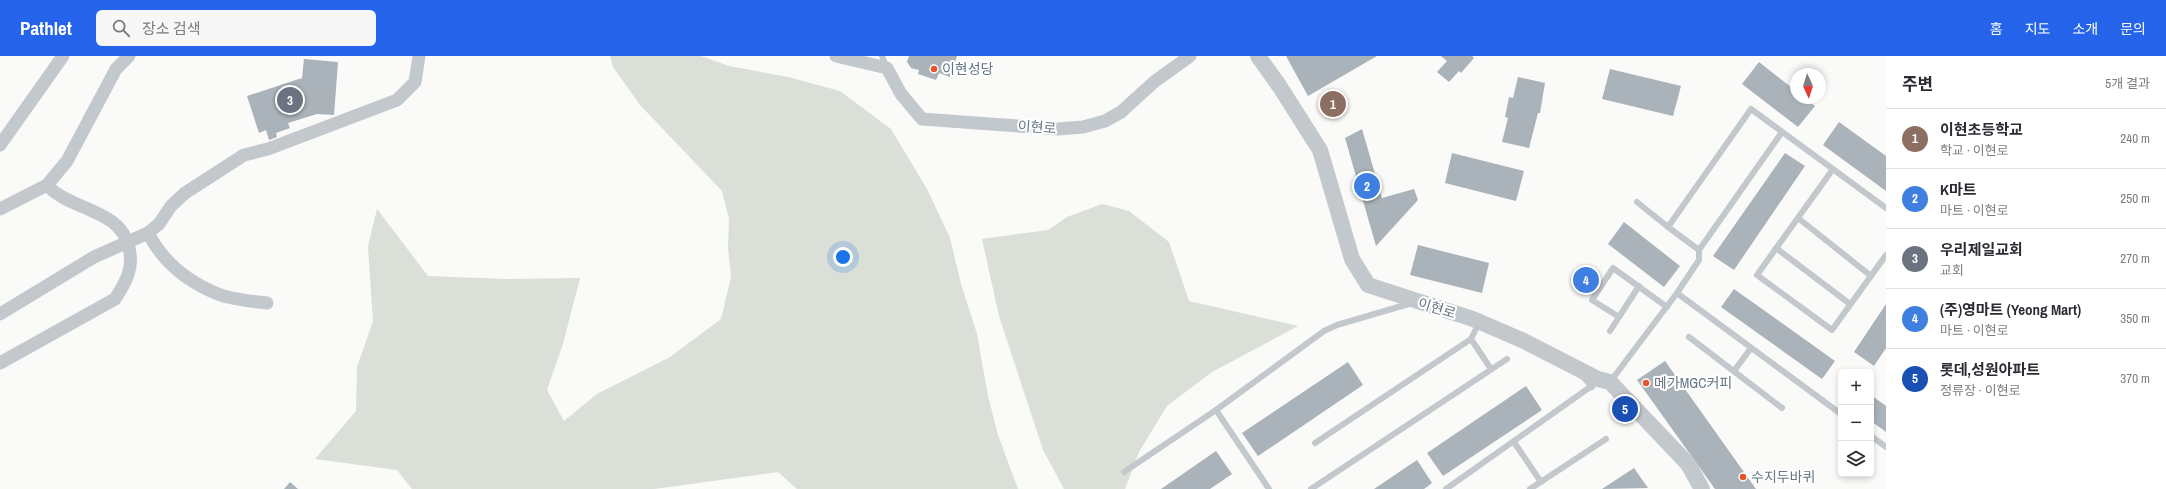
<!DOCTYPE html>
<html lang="ko">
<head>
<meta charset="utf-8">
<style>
  body { margin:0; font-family:"Archivo Narrow","Noto Sans KR",sans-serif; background:#f7f7f7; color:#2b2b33 }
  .controls { position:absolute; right:12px; bottom:12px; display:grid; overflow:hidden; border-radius:6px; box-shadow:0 2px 6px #0003 }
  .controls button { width:36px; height:36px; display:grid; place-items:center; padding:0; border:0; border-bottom:1px solid #e1e1e2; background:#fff; color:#2b2b33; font:20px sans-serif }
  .compass { position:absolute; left:1790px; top:12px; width:36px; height:36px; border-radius:50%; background:#fff; box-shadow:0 2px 6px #0003; rotate:176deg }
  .you { position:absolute; left:843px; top:201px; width:14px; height:14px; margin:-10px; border:3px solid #fff; border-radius:50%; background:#1a73e8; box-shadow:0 0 0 6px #1a73e833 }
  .badge { display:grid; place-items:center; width:26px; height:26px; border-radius:50%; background:#2563eb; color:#fff; font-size:13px; font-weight:700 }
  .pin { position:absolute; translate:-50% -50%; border:2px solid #fff; box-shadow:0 1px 4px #0006 }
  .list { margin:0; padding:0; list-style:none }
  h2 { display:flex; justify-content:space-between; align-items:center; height:52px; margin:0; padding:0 16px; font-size:17px }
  h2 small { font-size:13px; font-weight:400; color:#7c7c81 }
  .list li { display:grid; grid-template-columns:26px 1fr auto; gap:12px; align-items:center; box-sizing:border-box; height:60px; padding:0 16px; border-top:1px solid #e1e1e2 }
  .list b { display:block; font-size:15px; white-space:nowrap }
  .list p { margin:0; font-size:13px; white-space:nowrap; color:#7c7c81 }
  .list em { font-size:13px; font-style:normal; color:#7c7c81 }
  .icon { flex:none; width:22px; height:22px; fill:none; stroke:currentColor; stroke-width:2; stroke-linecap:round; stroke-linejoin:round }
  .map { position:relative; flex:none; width:1886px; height:433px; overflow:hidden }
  header { display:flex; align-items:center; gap:24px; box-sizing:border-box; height:56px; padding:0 20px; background:#2563eb; color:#fff }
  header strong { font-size:19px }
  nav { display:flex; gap:22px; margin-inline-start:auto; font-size:14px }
  .search { width:280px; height:36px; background:#f7f7f7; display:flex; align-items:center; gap:10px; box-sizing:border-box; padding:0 14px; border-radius:6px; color:#7c7c81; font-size:15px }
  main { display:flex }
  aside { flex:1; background:#fff }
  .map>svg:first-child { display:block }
</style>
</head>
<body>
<header>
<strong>Pathlet</strong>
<div class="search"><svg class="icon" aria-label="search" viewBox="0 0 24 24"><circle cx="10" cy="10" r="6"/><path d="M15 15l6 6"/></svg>장소 검색</div>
<nav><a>홈</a><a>지도</a><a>소개</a><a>문의</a></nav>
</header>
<main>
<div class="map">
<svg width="1886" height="433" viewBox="0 0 1886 433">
  <rect width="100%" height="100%" fill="#fafaf8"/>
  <g fill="#dadfd7">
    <path d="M 610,0 L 701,0 L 729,10 L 788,21 L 840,35 L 891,73 L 927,133 L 950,182 L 961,228 L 977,278 L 988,340 L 998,379 L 1018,433 L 797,433 L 778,416 L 654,433 L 412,433 L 397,414 L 315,403 L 356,355 L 357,311 L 373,265 L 368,190 L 377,153 L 428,220 L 506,223 L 580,222 L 563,288 L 547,334 L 564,365 L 597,338 L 670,301 L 721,263 L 731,221 L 728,192 L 729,163 L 722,135 L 640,49 L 613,11 Z"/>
    <path d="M 1102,148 L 1129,155 L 1169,186 L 1189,245 L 1298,270 L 1212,316 L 1167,350 L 1139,396 L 1125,433 L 1064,433 L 1043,394 L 999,260 L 982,183 L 1048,174 L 1067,161 Z"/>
  </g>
  <g fill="#aab3b9">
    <path d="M 909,0 L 957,0 L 950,21 L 939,17 L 936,24 L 918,18 L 919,14 L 911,12 L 907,6 Z"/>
    <path d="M 1286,0 L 1377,0 L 1308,40 Z"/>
    <path d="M 1441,0 L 1472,0 L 1474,2 L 1461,17 L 1459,15 L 1449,26 L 1437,16 L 1447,5 Z"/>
    <path d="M 304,3 L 338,6 L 334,59 L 317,58 L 288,67 L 290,72 L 276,77 L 277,81 L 269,84 L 266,74 L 259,77 L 247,40 L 302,22 Z"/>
    <path d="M 1759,6 L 1796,35 L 1796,42 L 1805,42 L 1815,50 L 1798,71 L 1742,28 Z"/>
    <path d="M 1610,13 L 1681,30 L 1673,60 L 1602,43 Z"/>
    <path d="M 1518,21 L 1545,27 L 1540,57 L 1538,57 L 1529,92 L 1502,86 L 1508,62 L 1505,61 L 1509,41 L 1513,42 Z"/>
    <path d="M 1839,66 L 1886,100 L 1886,135 L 1823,89 Z"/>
    <path d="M 1362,73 L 1382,142 L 1414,133 L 1418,144 L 1376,190 L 1345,82 Z"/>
    <path d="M 1452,97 L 1524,115 L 1516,145 L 1445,127 Z"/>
    <path d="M 1785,97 L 1805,110 L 1734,214 L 1713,200 Z"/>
    <path d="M 1624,166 L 1680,210 L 1664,231 L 1608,188 Z"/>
    <path d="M 1418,189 L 1489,207 L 1482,237 L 1410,219 Z"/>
    <path d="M 1734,233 L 1835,305 L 1822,323 L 1721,251 Z"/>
    <path d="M 1886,248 L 1886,292 L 1874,310 L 1854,296 Z"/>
    <path d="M 1665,305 L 1756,433 L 1715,433 L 1637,324 Z"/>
    <path d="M 1348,306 L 1363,329 L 1258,400 L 1242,377 Z"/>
    <path d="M 1526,330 L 1542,354 L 1443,420 L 1427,397 Z"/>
    <path d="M 1871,339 L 1886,350 L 1886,376 L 1871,365 Z"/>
    <path d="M 1216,395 L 1232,418 L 1210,433 L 1161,433 Z"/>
    <path d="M 1417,404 L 1432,427 L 1424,433 L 1374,433 Z"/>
    <path d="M 1634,412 L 1648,432 L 1602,433 Z"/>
    <path d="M 290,426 L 298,433 L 284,433 Z"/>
  </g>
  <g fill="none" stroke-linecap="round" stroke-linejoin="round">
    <g stroke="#c3c8cc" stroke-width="6">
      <path d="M 882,0 L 886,10"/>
      <path d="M 1833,113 L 1757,219 L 1832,274 L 1886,199"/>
      <path d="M 1637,146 L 1668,171"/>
      <path d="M 1798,162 L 1871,220"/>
      <path d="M 1776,192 L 1850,248"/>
      <path d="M 1699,194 L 1782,76"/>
      <path d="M 1639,230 L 1619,261 L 1592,244 L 1613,212 L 1667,251"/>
      <path d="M 1677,237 L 1699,204 L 1699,194 L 1668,171 L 1751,53 L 1886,152"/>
      <path d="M 1610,275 L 1619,261"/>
      <path d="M 1689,281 L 1782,352"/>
      <path d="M 1471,283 L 1491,313"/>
      <path d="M 1734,315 L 1751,292"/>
      <path d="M 1584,322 L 1592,331"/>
      <path d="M 1610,326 L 1677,237 L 1841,358"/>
      <path d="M 1216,354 L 1269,433"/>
      <path d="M 1871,380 L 1886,391"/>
      <path d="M 1514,386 L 1541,426"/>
      <path d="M 1315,387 L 1471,283 L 1478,269"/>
      <path d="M 1124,416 L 1216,354 L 1324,275 L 1337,269 L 1412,247"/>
      <path d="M 1311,433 L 1507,303"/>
      <path d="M 1446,433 L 1593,329"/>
      <path d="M 1530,433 L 1606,383"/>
    </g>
    <g stroke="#c3c8cc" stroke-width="13">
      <path d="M 836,0 L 887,12 L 901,38 L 922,63 L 1058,73 L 1083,71 L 1105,65 L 1121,56 L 1154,26 L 1190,0"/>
      <path d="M 0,89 L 63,0"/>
      <path d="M 0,153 L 47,129 L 67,105 L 116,13 L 129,0"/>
      <path d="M 148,177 C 163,206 188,226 218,238 C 233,244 251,245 267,247"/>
      <path d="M 0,258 L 94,201 L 148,177 L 159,168 L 171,150 L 185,137 L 244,99 L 268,93 L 397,44 L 415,26 L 419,0"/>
      <path d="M 0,307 L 115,243 C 126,226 134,212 129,192 C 121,152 70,155 47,129"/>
    </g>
    <path stroke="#c3c8cc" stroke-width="16" d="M 1258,0 L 1280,31 L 1320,94 L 1352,203 L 1368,229 L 1473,263 L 1524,285 L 1598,323 L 1610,326 L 1688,408 L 1702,433"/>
  </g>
  <g fill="#e4572e" stroke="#fff" stroke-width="1.5">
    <circle cx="934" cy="13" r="4"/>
    <circle cx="1646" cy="327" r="4"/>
    <circle cx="1743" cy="421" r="4"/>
  </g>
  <g text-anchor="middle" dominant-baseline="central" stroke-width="4" stroke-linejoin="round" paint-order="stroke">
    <g font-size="14" fill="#657683" stroke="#fff" text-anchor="start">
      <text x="942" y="13">이현성당</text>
      <text x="1654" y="327">메가MGC커피</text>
      <text x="1751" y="421">수지두바퀴</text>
    </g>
    <g font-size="14" fill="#657683" stroke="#fff">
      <text transform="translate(1037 71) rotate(4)">이현로</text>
      <text transform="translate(1437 252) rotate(17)">이현로</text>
    </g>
  </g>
</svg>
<div class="controls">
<button>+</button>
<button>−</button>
<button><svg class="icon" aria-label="layers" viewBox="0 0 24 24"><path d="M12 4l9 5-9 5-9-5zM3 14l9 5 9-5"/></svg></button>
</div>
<svg class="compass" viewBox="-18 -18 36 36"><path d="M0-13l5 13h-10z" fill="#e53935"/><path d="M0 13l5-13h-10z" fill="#7c7c81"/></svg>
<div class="you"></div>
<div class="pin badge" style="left:1333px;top:48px;background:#8d6e63">1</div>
<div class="pin badge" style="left:1367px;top:130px;background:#3f7fe0">2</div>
<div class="pin badge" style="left:290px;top:44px;background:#6b7280">3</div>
<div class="pin badge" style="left:1586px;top:224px;background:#3f7fe0">4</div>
<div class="pin badge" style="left:1625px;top:353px;background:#1a4fb4">5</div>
</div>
<aside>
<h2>주변<small>5개 결과</small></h2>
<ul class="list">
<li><span class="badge" style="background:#8d6e63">1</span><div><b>이현초등학교</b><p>학교 · 이현로</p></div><em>240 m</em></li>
<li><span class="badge" style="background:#3f7fe0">2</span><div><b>K마트</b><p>마트 · 이현로</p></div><em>250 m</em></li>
<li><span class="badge" style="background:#6b7280">3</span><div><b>우리제일교회</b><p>교회</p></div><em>270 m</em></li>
<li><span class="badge" style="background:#3f7fe0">4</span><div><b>(주)영마트 (Yeong Mart)</b><p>마트 · 이현로</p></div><em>350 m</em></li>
<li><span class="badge" style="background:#1a4fb4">5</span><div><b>롯데,성원아파트</b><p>정류장 · 이현로</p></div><em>370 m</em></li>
</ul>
</aside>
</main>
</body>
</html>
